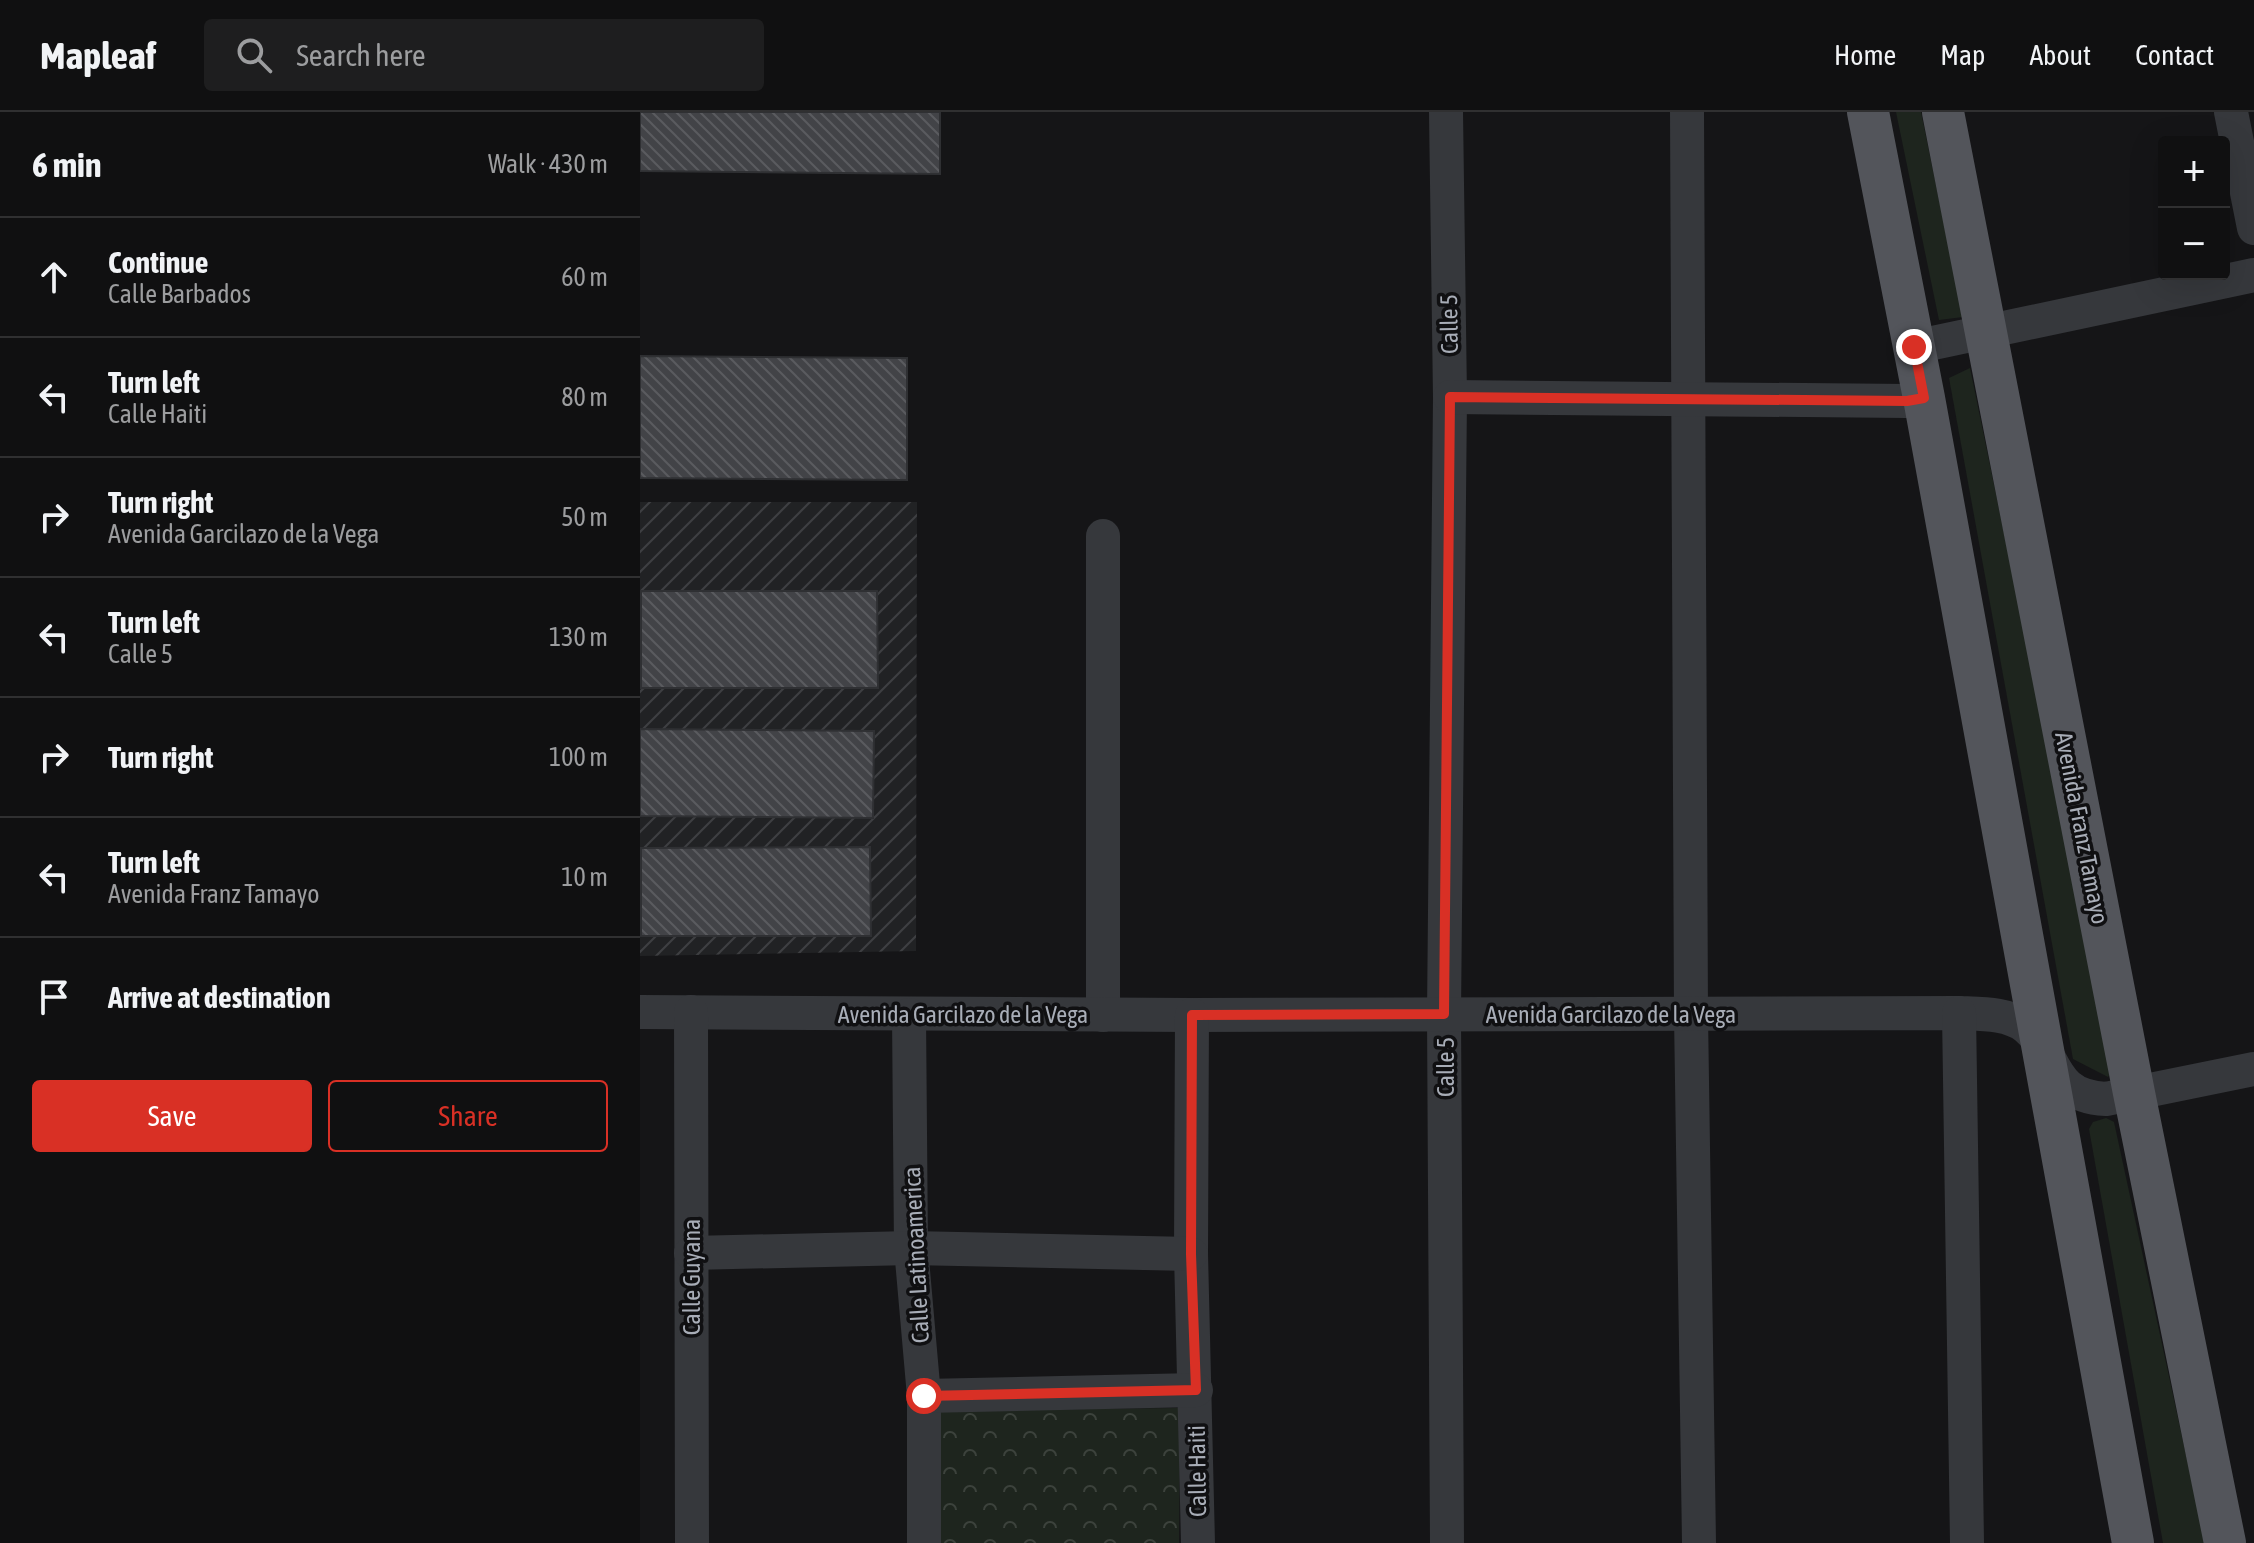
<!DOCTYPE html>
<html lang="en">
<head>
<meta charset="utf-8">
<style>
  body { margin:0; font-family:"Asap Condensed",sans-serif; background:#1e1e1f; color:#f1f3f6 }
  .controls { position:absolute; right:24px; top:24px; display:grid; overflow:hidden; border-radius:8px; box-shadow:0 8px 32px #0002 }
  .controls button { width:72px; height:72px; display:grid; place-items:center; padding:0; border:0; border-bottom:2px solid #303031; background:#101011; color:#f1f3f6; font:40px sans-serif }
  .stop { position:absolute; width:24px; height:24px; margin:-18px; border:6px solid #d93025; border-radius:50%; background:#fff }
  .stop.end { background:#d93025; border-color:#fff; box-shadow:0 2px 8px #0008 }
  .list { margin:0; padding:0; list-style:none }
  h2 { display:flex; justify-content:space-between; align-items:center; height:104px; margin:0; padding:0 32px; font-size:34px }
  h2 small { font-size:26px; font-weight:400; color:#9c9d9f }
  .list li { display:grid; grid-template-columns:52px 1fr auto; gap:24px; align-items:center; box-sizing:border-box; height:120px; padding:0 32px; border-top:2px solid #303031 }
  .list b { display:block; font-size:30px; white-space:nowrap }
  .list p { margin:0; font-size:26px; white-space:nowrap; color:#9c9d9f }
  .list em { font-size:26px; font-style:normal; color:#9c9d9f }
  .actions { display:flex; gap:16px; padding:24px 32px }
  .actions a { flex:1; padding:18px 0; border:2px solid #d93025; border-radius:8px; text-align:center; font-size:28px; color:#d93025 }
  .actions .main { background:#d93025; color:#fff }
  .icon { flex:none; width:44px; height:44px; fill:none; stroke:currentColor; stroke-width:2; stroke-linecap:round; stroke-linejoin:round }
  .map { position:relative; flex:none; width:1614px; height:1431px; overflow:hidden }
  header { display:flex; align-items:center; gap:48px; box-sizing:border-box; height:112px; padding:0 40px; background:#101011; border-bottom:2px solid #303031 }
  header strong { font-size:38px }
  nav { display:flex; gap:44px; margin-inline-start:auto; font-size:28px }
  .search { width:560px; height:72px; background:#1e1e1f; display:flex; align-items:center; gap:20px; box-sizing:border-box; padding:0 28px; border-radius:8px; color:#9c9d9f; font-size:30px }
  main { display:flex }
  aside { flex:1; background:#101011 }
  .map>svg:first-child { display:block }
</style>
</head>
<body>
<header>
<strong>Mapleaf</strong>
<div class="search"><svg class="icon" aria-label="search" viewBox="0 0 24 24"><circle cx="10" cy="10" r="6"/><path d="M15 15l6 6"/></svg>Search here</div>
<nav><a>Home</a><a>Map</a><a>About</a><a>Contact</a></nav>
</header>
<main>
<aside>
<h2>6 min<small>Walk · 430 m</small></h2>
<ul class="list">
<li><svg class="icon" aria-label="ahead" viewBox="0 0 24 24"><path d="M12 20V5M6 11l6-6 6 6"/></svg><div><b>Continue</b><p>Calle Barbados</p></div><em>60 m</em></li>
<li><svg class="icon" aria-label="left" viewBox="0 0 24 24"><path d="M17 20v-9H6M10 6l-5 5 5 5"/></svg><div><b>Turn left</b><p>Calle Haiti</p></div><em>80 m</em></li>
<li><svg class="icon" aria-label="right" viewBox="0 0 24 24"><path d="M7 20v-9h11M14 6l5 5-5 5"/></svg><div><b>Turn right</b><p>Avenida Garcilazo de la Vega</p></div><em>50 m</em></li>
<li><svg class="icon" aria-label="left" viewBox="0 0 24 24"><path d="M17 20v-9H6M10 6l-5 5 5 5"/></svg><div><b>Turn left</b><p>Calle 5</p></div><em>130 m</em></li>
<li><svg class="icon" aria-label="right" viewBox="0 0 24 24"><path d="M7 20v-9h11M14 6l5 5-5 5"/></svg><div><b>Turn right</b></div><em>100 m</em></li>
<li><svg class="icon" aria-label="left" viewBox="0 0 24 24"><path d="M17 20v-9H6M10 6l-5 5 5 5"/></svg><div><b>Turn left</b><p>Avenida Franz Tamayo</p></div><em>10 m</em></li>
<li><svg class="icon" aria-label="arrive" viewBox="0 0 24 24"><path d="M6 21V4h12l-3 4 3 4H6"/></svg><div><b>Arrive at destination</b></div></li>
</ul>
<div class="actions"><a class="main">Save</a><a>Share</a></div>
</aside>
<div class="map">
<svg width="1614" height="1431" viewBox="0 0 1614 1431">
  <defs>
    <pattern id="industrial-furrows" width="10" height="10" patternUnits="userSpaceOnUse" patternTransform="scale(2)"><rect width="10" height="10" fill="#212224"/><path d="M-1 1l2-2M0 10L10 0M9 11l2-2" fill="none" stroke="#3e3f42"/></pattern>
    <pattern id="park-crowns" width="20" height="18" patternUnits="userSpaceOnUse" patternTransform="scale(2)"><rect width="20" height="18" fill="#1e251e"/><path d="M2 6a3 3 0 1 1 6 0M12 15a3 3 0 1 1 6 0" fill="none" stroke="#3c423c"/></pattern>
    <pattern id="building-back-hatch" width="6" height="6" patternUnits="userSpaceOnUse" patternTransform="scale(2)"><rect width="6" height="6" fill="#424347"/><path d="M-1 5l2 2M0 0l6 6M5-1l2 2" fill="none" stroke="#5a5b5f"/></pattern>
  </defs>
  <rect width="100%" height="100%" fill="#151517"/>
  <path fill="url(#industrial-furrows)" d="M 0,390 L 277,390 L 276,839 L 0,844 Z"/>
  <g fill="#1e251e">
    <path d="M 1256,0 L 1281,0 L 1323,205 L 1299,208 Z"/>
    <path d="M 1330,256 L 1474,956 L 1468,965 L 1433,947 L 1309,266 Z"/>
    <path d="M 1466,1006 L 1474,1010 L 1565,1431 L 1523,1431 L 1449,1017 L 1453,1010 Z"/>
  </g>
  <path fill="url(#park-crowns)" d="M 540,1296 L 539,1431 L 295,1431 L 295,1299 Z"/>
  <g fill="url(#building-back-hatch)" stroke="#2f3033" stroke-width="2">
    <path d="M 0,0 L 300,0 L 300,62 L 0,59 Z"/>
    <path d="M 0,244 L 267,246 L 267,368 L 0,366 Z"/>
    <path d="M 1,479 L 237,479 L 238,576 L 1,576 Z"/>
    <path d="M 0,617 L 234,619 L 233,706 L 0,704 Z"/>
    <path d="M 230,735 L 231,824 L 1,824 L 1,736 Z"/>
  </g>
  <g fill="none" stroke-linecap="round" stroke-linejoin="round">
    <g stroke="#36383c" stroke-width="34">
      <path d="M 806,0 L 810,285 L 804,902 L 807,1431"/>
      <path d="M 1047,0 L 1051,903 L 1059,1431"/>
      <path d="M 1591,0 L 1614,116"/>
      <path d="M 1274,235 L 1614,163"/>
      <path d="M 810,285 L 1267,289 L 1284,286"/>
      <path d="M 463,424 L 463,903"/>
      <path d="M 0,900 L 552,903 L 1319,901 C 1340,902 1368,901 1386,915 C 1418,941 1408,984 1466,987 L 1614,957"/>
      <path d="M 51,900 L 52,1431"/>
      <path d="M 1319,901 L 1327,1431"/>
      <path d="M 269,903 L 271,1136 L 284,1284 L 284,1431"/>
      <path d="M 552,903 L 551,1142 L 558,1431"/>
      <path d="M 51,1141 L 271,1136 L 551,1142"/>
      <path d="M 284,1284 L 556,1278"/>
    </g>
    <g stroke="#53555b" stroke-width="42">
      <path d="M 1228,0 L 1284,286 L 1493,1431"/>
      <path d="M 1303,0 L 1494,981 L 1585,1431"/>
    </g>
  </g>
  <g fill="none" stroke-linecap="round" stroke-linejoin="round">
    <path stroke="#d93025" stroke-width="10" d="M 284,1284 L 556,1278 L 551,1142 L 552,903 L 804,902 L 810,285 L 1267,289 L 1284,286 L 1274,235"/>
  </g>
  <g text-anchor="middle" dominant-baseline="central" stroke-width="7" stroke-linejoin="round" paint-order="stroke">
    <g font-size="24" fill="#a8adb7" stroke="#101012">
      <text transform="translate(809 212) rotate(-91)">Calle 5</text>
      <text transform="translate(1442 716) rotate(79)">Avenida Franz Tamayo</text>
      <text x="323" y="902">Avenida Garcilazo de la Vega</text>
      <text x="971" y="902">Avenida Garcilazo de la Vega</text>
      <text transform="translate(805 955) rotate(-90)">Calle 5</text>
      <text transform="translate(276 1143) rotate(-93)">Calle Latinoamerica</text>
      <text transform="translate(51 1165) rotate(-90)">Calle Guyana</text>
      <text transform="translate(557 1359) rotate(-91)">Calle Haiti</text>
    </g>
  </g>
</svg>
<div class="controls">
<button>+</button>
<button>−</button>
</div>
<div class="stop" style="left:284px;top:1284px"></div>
<div class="stop end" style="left:1274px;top:235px"></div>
</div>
</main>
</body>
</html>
